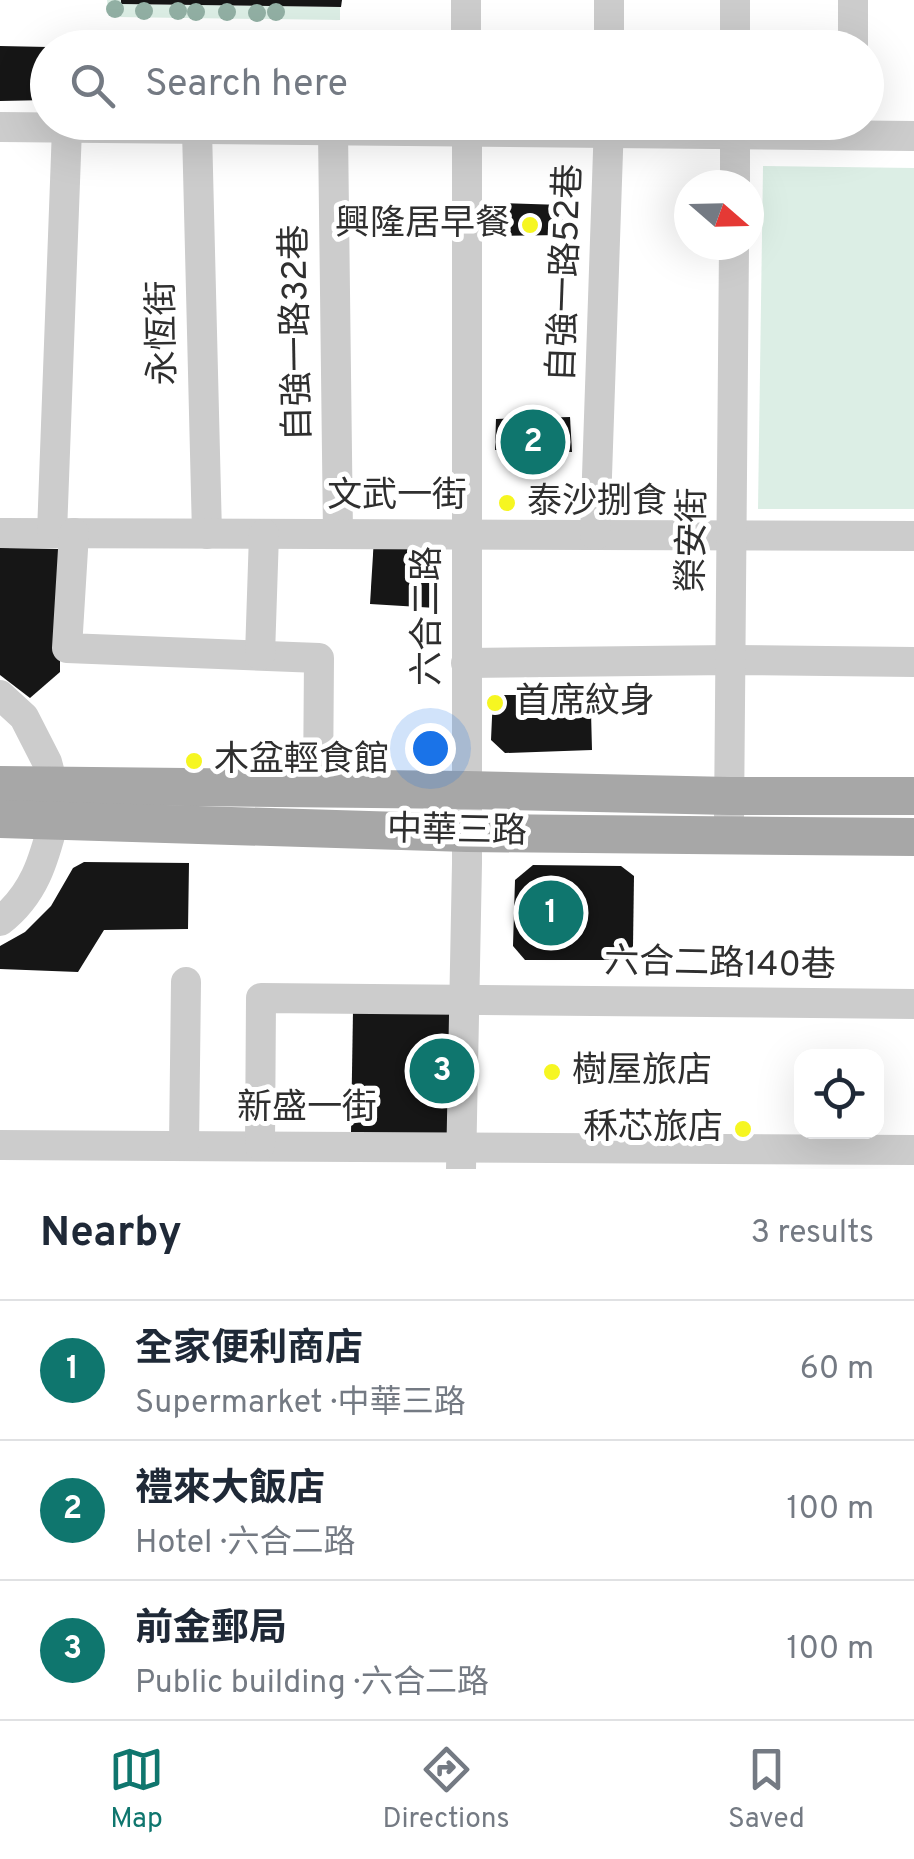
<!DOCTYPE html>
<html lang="en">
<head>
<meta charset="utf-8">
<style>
  body { margin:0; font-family:Overpass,"Noto Sans TC",sans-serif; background:#f2f2f3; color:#1f2937 }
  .controls { position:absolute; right:30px; bottom:30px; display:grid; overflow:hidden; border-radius:20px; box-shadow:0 10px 40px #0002 }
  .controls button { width:90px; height:90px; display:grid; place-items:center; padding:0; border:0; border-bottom:2px solid #e0e1e3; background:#fff; color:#1f2937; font:50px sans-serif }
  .compass { position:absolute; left:674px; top:170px; width:90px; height:90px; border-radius:50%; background:#fff; box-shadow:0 10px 40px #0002; rotate:110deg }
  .you { position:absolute; left:430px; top:748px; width:35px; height:35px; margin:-25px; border:8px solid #fff; border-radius:50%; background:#1a73e8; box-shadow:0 0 0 15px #1a73e833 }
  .badge { display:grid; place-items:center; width:65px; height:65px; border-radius:50%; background:#0f766e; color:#fff; font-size:32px; font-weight:700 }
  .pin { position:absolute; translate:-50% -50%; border:5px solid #fff; box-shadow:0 2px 10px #0006 }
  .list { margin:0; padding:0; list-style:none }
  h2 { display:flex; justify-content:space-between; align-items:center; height:130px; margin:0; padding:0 40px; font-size:42px }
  h2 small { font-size:32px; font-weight:400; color:#747a83 }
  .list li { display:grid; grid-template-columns:65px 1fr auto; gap:30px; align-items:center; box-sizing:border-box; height:140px; padding:0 40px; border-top:2px solid #e0e1e3 }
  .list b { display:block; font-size:38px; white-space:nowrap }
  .list p { margin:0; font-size:32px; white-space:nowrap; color:#747a83 }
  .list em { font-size:32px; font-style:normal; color:#747a83 }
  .icon { flex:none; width:55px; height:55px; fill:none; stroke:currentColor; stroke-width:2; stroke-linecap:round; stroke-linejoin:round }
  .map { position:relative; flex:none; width:914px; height:1169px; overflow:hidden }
  .search { position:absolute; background:#fff; box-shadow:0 10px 40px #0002; left:30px; right:30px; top:30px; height:110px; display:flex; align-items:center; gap:25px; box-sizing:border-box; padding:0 35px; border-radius:55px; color:#747a83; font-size:38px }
  .sheet { height:550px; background:#fff }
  nav { display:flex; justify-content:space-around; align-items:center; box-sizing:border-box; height:140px; border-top:2px solid #e0e1e3; background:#fff; font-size:28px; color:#747a83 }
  nav a { display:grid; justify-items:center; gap:5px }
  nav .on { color:#0f766e }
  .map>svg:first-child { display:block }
</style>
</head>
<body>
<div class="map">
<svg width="914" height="1169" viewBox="0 0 914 1169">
  <rect width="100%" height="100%" fill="#fff"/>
  <g fill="#dceee5">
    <path d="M 107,0 L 121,0 L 122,4 L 340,7 L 340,20 L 116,17 L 108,11 Z"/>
    <path d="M 763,166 L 914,168 L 914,509 L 758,509 Z"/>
  </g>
  <g fill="#161616">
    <path d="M 121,0 L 342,0 L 341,7 L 121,4 Z"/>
    <path d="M 0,46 L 48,47 L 48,100 L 0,101 Z"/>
    <path d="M 496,203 L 562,205 L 563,235 L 497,236 Z"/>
    <path d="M 570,417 L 572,452 L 495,450 L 496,419 Z"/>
    <path d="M 374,538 L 440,542 L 436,608 L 370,604 Z"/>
    <path d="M 0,548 L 60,549 L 60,672 L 30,698 L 0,675 Z"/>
    <path d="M 493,695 L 548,695 L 548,714 L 591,712 L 592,750 L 505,753 L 491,740 Z"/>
    <path d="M 84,862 L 189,863 L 188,929 L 104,930 L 78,972 L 0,969 L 0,946 L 25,932 L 51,906 L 73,868 Z"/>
    <path d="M 533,865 L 621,866 L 634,876 L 633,946 L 624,960 L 525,960 L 513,946 L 515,880 Z"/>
    <path d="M 353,1011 L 456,1013 L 454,1134 L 351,1133 Z"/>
  </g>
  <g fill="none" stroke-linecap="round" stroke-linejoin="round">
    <g stroke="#ccc" stroke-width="30">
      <path d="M 735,0 L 735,48"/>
      <path d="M 853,0 L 853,48"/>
      <path d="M 466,48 L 466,0"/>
      <path d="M 609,48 L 609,0"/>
      <path d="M 0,127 L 914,136"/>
      <path d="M 197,130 L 207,534"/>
      <path d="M 333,131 L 338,534"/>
      <path d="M 735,185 L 735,122"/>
      <path d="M 0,533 L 914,536"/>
      <path d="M 52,533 L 67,128"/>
      <path d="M 74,533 L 67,648 L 319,658 L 318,789"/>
      <path d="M 595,535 L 609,122"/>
      <path d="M 260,655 L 264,534"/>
      <path d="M 466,663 L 730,660 L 914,662"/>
      <path d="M 0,695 L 24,717 L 47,762 L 53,785"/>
      <path d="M 729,819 L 734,245"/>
      <path d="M 0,921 C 34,895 44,860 54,820"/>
      <path d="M 0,1145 L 914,1150"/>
      <path d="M 184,1146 L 186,982"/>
      <path d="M 260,1146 L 261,998 L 914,1004"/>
      <path d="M 461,1169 L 467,863 L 467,122"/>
    </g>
    <g stroke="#a7a7a7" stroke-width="38">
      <path d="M 0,785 L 466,790 L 730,796 L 914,796"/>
      <path d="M 0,819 L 467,833 L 914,837"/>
    </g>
  </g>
  <g fill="#92b0a4">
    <circle cx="115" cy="9" r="9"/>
    <circle cx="144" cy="11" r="9"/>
    <circle cx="178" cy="11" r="9"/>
    <circle cx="196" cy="12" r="9"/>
    <circle cx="227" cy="12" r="9"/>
    <circle cx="276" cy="12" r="9"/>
    <circle cx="257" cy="13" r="9"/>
  </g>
  <g fill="#f6f621" stroke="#fff" stroke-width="4">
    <circle cx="530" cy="225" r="10"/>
    <circle cx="507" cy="503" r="10"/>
    <circle cx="495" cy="703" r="10"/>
    <circle cx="194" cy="761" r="10"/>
    <circle cx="552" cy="1072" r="10"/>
    <circle cx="743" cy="1129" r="10"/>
  </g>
  <g text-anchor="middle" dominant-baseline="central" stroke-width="10" stroke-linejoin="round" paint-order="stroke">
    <g font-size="35" fill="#2f2f2f" stroke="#fff" text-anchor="start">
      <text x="510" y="225" text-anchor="end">興隆居早餐</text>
      <text x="527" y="503">泰沙捌食</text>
      <text x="515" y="703">首席紋身</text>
      <text x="214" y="761">木盆輕食館</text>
      <text x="572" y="1072">樹屋旅店</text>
      <text x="723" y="1129" text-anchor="end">秝芯旅店</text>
    </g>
    <g font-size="35" fill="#2f2f2f" stroke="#fff">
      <text transform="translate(567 273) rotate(-88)">自強一路52巷</text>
      <text transform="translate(164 333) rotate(-91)">永恆街</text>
      <text transform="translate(298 333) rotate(-91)">自強一路32巷</text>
      <text x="397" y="497">文武一街</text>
      <text transform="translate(694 540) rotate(-89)">榮安街</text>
      <text transform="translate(429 616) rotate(-90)">六合二路</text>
      <text transform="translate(457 832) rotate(1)">中華三路</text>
      <text transform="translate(720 965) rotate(1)">六合二路140巷</text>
      <text x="307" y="1109">新盛一街</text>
    </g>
  </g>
</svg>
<div class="controls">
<button><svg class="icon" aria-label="locate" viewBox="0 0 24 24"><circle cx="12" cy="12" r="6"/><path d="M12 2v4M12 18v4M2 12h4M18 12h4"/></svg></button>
</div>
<svg class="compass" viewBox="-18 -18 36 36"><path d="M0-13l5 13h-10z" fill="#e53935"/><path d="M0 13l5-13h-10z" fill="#747a83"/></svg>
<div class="you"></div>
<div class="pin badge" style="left:551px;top:913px">1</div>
<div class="pin badge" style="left:533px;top:442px">2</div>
<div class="pin badge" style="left:442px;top:1071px">3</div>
<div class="search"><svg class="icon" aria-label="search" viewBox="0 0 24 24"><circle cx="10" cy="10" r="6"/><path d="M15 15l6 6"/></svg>Search here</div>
</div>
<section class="sheet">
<h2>Nearby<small>3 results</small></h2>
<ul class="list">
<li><span class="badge">1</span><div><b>全家便利商店</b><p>Supermarket · 中華三路</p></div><em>60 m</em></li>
<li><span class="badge">2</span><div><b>禮來大飯店</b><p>Hotel · 六合二路</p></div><em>100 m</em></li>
<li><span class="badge">3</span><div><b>前金郵局</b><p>Public building · 六合二路</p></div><em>100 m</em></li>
</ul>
</section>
<nav>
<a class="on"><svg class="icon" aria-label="map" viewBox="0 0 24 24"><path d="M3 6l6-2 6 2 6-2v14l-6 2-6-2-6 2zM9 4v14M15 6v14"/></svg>Map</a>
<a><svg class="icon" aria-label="directions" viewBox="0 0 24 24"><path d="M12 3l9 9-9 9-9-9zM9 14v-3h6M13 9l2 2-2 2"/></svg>Directions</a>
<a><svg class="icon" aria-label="saved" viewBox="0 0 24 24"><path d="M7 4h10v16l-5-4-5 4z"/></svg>Saved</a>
</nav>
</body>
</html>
